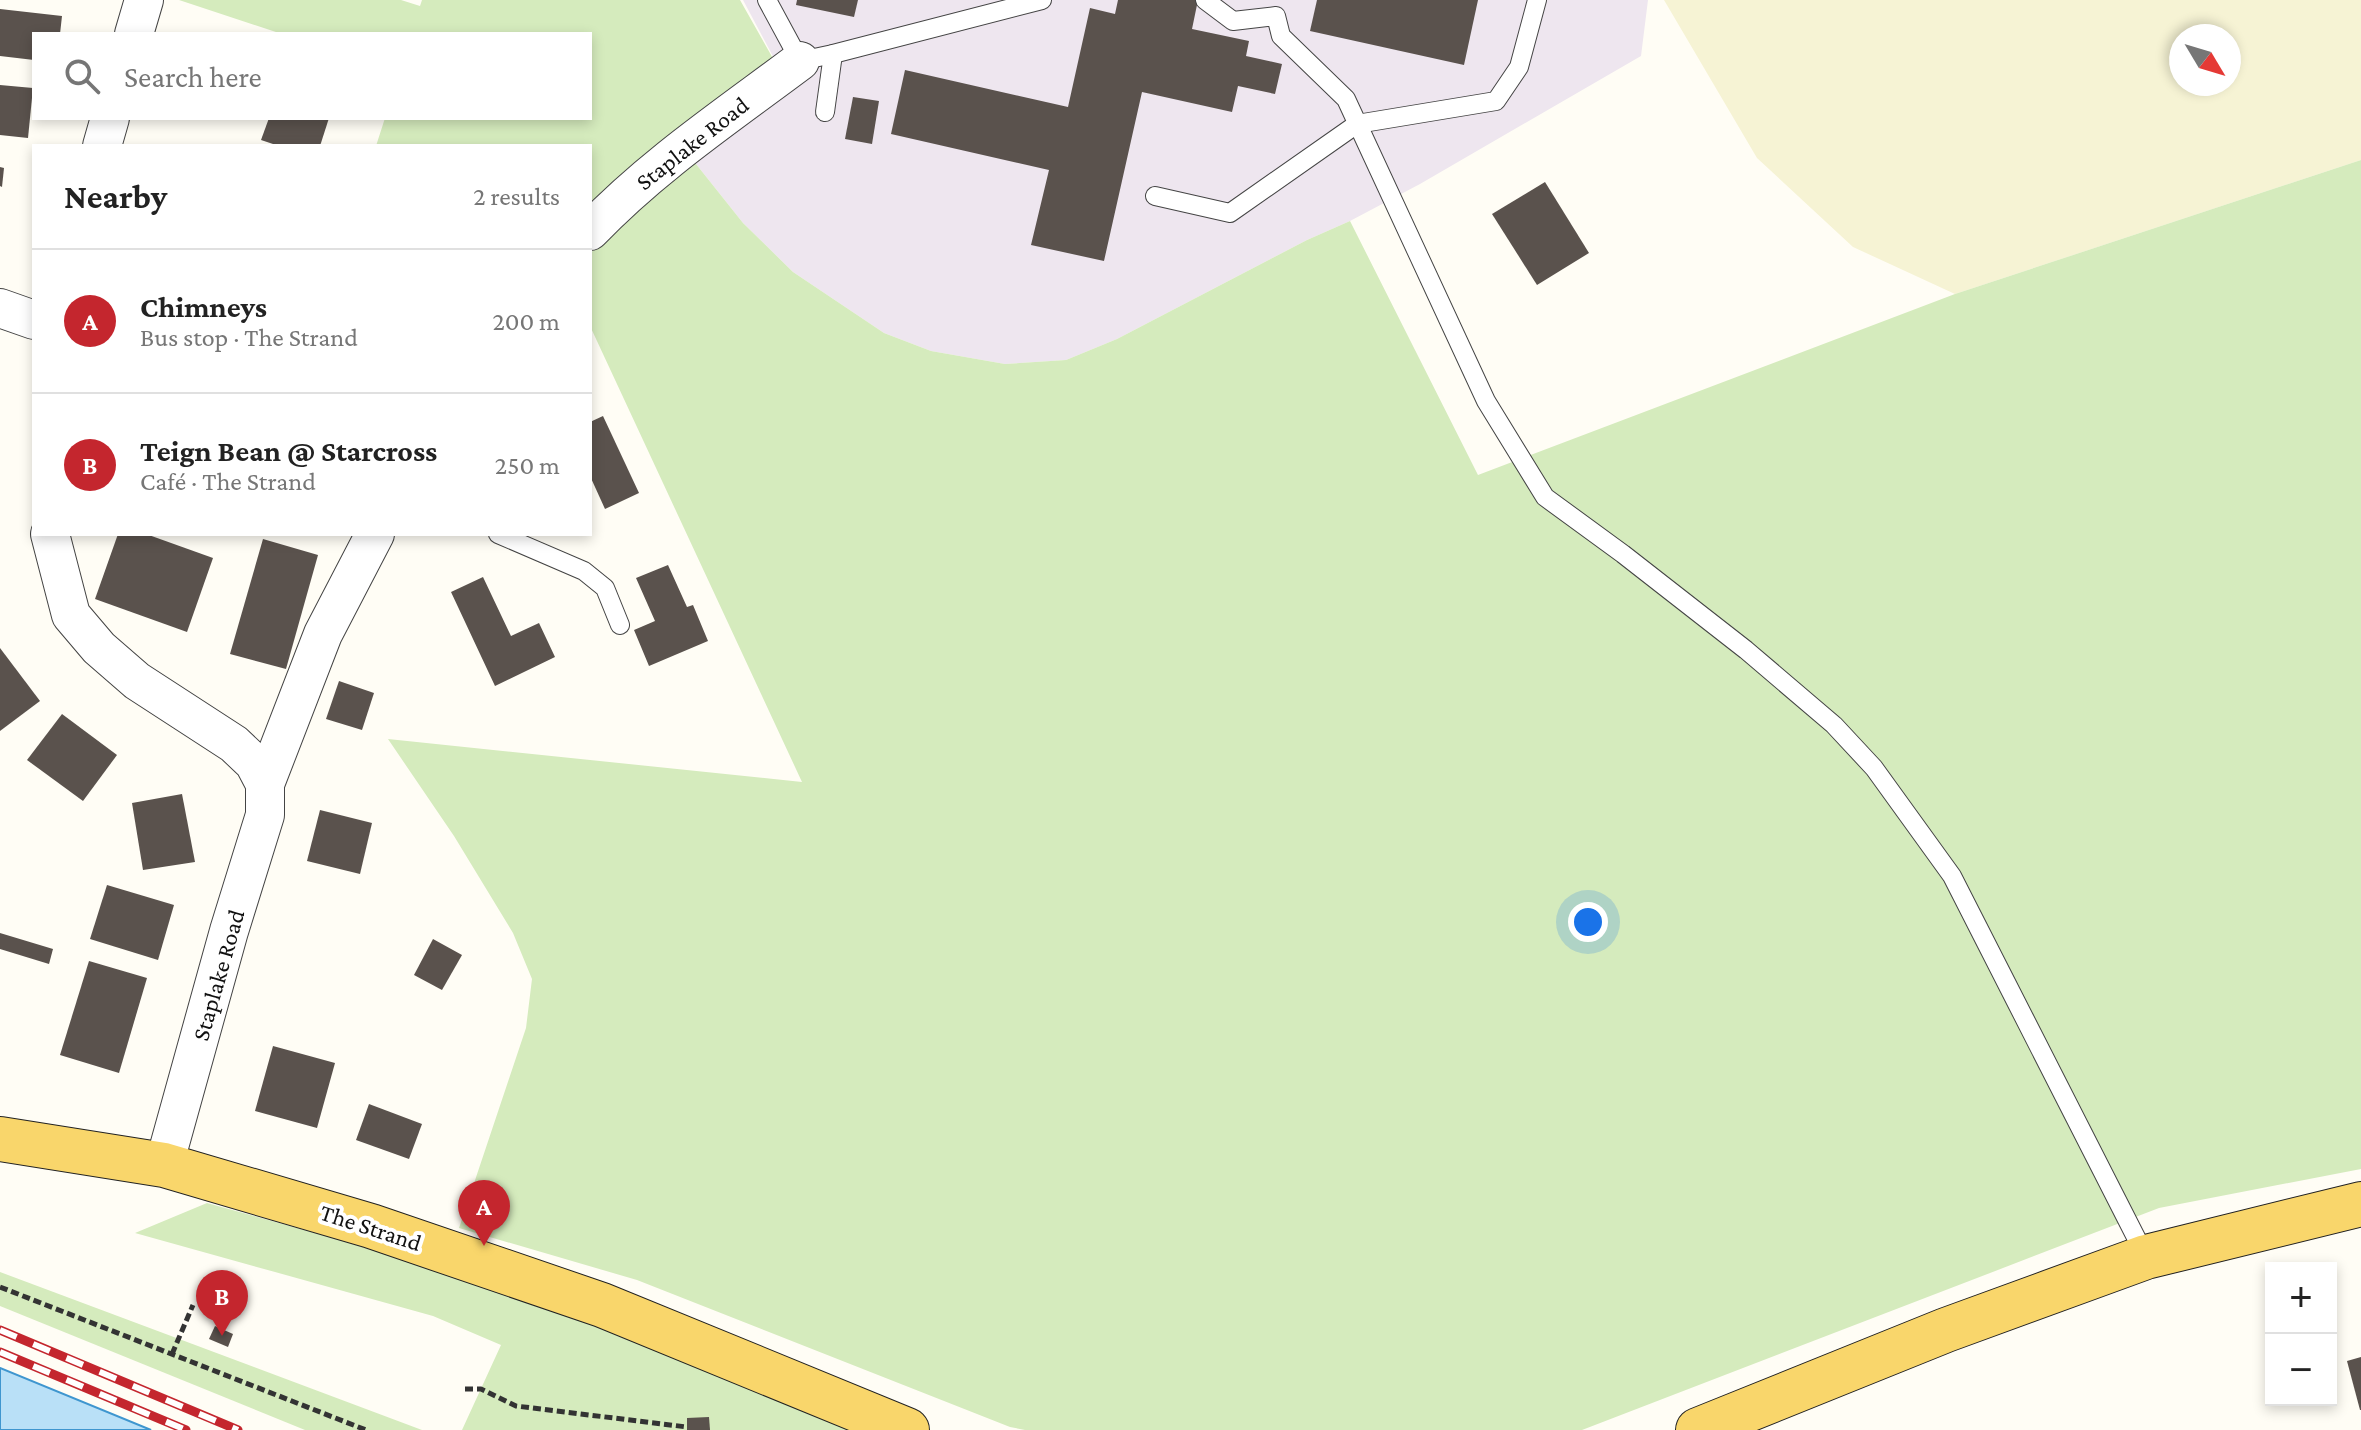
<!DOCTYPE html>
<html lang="en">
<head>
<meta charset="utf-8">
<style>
  body { margin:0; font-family:"Crimson Pro",serif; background:#f6f6f6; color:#222 }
  .controls { position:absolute; right:24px; bottom:24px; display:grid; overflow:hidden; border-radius:0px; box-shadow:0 4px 12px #0003 }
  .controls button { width:72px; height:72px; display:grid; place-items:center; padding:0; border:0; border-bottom:2px solid #e0e0e0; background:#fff; color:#222; font:40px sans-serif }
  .compass { position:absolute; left:2169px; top:24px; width:72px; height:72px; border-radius:50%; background:#fff; box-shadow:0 4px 12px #0003; rotate:128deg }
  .you { position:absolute; left:1588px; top:922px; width:28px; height:28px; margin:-20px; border:6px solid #fff; border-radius:50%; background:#1a73e8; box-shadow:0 0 0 12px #1a73e833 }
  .badge { display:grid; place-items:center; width:52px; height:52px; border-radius:50%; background:#c4262e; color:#fff; font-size:26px; font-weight:700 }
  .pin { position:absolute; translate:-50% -66px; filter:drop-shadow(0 2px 4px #0008) }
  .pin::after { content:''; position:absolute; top:42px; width:28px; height:24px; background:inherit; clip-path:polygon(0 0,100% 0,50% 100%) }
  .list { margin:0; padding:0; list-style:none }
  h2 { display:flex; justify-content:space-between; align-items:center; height:104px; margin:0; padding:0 32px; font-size:34px }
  h2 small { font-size:26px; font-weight:400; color:#767676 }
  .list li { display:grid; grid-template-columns:52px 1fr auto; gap:24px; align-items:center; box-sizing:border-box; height:144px; padding:0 32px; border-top:2px solid #e0e0e0 }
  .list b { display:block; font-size:30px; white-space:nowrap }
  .list p { margin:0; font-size:26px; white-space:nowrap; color:#767676 }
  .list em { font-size:26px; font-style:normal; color:#767676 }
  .icon { flex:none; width:44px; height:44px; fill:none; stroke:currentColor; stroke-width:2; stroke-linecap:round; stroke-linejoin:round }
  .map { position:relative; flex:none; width:2361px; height:1430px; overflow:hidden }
  .search { position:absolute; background:#fff; box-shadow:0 4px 12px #0003; left:32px; top:32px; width:560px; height:88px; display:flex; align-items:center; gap:20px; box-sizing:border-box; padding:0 28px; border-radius:0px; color:#767676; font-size:30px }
  .panel { position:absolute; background:#fff; box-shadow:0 4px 12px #0003; left:32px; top:144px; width:560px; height:392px; border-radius:0px }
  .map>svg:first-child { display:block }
</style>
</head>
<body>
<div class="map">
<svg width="2361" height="1430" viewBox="0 0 2361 1430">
  <rect width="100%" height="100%" fill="#fffdf5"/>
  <path fill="#eee6ef" d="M 743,0 L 1648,0 L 1641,56 L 1420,184 L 1350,221 L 1307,240 L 1117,339 L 1066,360 L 1005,364 L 931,351 L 884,333 L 793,272 L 743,223 L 692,159 L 777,64 Z"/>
  <path fill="#f6f3d4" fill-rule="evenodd" d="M 1664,0 L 2361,0 L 2361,160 L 1955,294 L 1853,247 L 1757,158 ZM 2181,36 L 2229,36 L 2229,84 L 2181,84 Z"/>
  <g fill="#d5ebbd">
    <path d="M 179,0 L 401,0 L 420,6 L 422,0 L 740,0 L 775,62 L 590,214 L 590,146 L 376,146 L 385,118 L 590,118 L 590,34 L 282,34 Z"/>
    <path d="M 692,159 L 743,223 L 793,272 L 884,333 L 931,351 L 1005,364 L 1066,360 L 1117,339 L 1307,240 L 1350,221 L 1478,475 L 1955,294 L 2361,160 L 2361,1169 L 2159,1208 L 1582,1430 L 1025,1430 L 1010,1427 L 637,1280 L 459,1228 L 526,1028 L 532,979 L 513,933 L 454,836 L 388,739 L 802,782 L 590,326 L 590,254 L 629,208 Z"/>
    <path d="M 207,1203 L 333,1238 L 586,1315 L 851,1430 L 462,1430 L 501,1345 L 433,1316 L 135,1233 Z"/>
    <path d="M 0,1272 L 422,1430 L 305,1430 L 0,1306 Z"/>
  </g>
  <path fill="#b9e0f7" stroke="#3f96cf" stroke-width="2" d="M 0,1368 L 151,1430 L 0,1430 Z"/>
  <g fill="#5a524d">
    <path d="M 797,0 L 858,0 L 854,17 L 796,5 Z"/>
    <path d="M 1118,0 L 1198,0 L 1192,29 L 1249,41 L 1246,56 L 1282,64 L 1275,94 L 1238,86 L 1232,112 L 1142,92 L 1104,261 L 1031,245 L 1049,170 L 891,134 L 905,70 L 1068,107 L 1090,8 L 1115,14 Z"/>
    <path d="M 1317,0 L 1478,0 L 1464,65 L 1310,31 Z"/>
    <path d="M 0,9 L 62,16 L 60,34 L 34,34 L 34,60 L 0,56 Z"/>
    <path d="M 0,85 L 33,88 L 28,138 L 0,135 Z"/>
    <path d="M 853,97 L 879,101 L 872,144 L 845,139 Z"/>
    <path d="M 269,118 L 329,118 L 320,146 L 279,146 L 261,140 Z"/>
    <path d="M 0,167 L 4,168 L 2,187 L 0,186 Z"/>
    <path d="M 1545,182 L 1589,253 L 1537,285 L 1492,214 Z"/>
    <path d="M 603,416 L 639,493 L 605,509 L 590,476 L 590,422 Z"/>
    <path d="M 118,534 L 146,534 L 213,558 L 187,632 L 95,599 Z"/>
    <path d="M 263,539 L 318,555 L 286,669 L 230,654 Z"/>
    <path d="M 668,565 L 687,607 L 693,605 L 708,641 L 649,666 L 634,630 L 655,621 L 636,578 Z"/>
    <path d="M 483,577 L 511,636 L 539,623 L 555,657 L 495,686 L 451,592 Z"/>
    <path d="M 0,648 L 40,701 L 0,731 Z"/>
    <path d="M 339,681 L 374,693 L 362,730 L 326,719 Z"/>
    <path d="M 62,714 L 117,755 L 83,801 L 27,760 Z"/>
    <path d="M 182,794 L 195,862 L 143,870 L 132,803 Z"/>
    <path d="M 320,810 L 372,823 L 360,874 L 307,861 Z"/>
    <path d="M 107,885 L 174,905 L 158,960 L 90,939 Z"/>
    <path d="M 0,933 L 53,949 L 49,964 L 0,949 Z"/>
    <path d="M 433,939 L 462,955 L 442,990 L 414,975 Z"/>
    <path d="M 89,961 L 147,978 L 119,1073 L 60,1055 Z"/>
    <path d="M 273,1046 L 335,1063 L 317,1128 L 255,1111 Z"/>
    <path d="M 369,1104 L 422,1124 L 409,1159 L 356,1140 Z"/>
    <path d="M 215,1326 L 233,1334 L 228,1347 L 209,1339 Z"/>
    <path d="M 2361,1357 L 2361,1410 L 2360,1410 L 2347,1361 Z"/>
    <path d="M 709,1417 L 710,1430 L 687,1430 L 687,1418 Z"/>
  </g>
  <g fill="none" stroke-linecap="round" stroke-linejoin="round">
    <g stroke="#444" stroke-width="20">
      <g id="service">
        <path d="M 767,0 L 800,61 L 833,54 L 1042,0"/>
        <path d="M 1205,0 L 1233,21 L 1276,16 L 1281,36 L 1346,99 L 1486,401 L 1545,497 L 1623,554 L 1746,650 L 1834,725 L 1874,768 L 1952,876 L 2146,1257"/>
        <path d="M 825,112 L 833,54"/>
        <path d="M 1155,196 L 1230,213 L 1357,124 L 1496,101 L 1519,67 L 1537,0"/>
        <path d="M 498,534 L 584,571 L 605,588 L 620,625"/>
      </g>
    </g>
    <g stroke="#444" stroke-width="40">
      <g id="minor">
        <path d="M 134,34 L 144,0"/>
        <path d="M 102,146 L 110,118"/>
        <path d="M 590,231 C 652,166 728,115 800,61"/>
        <path d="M 0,308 L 34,320"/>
        <path d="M 50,534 L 71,615 L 99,648 L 137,681 L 234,744 L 254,763 L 265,784 L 265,815 L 229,931 L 164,1165"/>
        <path d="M 265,784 L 323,634 L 375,534"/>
      </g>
    </g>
    <g stroke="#222" stroke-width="46">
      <g id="primary">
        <path d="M 0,1139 L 164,1165 L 371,1226 L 602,1305 L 907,1430"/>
        <path d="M 1698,1430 L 1946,1330 L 2146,1257 L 2361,1204"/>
      </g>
    </g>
    <g stroke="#333" stroke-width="5" stroke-dasharray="8 4" stroke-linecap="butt">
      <path d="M 0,1287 L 366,1430"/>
      <path d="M 172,1354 L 193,1305"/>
      <path d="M 465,1389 L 481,1389 L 516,1406 L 687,1427"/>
    </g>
    <use href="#service" stroke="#fff" stroke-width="18"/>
    <use href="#minor" stroke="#fff" stroke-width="38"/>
    <use href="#primary" stroke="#f9d66b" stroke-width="44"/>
    <g stroke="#c4262e" stroke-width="9">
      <g id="rail">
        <path d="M 0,1330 L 238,1430"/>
        <path d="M 0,1352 L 186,1430"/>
      </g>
    </g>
    <use href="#rail" stroke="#fff" stroke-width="6" stroke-dasharray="18" stroke-linecap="butt"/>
  </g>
  <g text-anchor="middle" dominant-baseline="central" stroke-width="8" stroke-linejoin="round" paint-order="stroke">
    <g font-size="24" fill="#111" stroke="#fff">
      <text transform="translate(692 143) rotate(-38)">Staplake Road</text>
      <text transform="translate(218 975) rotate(-74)">Staplake Road</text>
      <text transform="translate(371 1227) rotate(18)">The Strand</text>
    </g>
  </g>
</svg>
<div class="controls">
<button>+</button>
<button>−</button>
</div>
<svg class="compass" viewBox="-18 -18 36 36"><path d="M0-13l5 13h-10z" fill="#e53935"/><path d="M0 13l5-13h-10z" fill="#767676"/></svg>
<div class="you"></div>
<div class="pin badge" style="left:484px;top:1246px">A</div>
<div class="pin badge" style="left:222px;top:1336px">B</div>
<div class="search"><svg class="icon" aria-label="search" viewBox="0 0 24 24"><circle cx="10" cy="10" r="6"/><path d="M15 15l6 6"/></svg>Search here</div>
<section class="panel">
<h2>Nearby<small>2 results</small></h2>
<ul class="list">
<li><span class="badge">A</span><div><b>Chimneys</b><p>Bus stop · The Strand</p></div><em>200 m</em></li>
<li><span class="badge">B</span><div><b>Teign Bean @ Starcross</b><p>Café · The Strand</p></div><em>250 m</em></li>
</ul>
</section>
</div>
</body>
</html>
